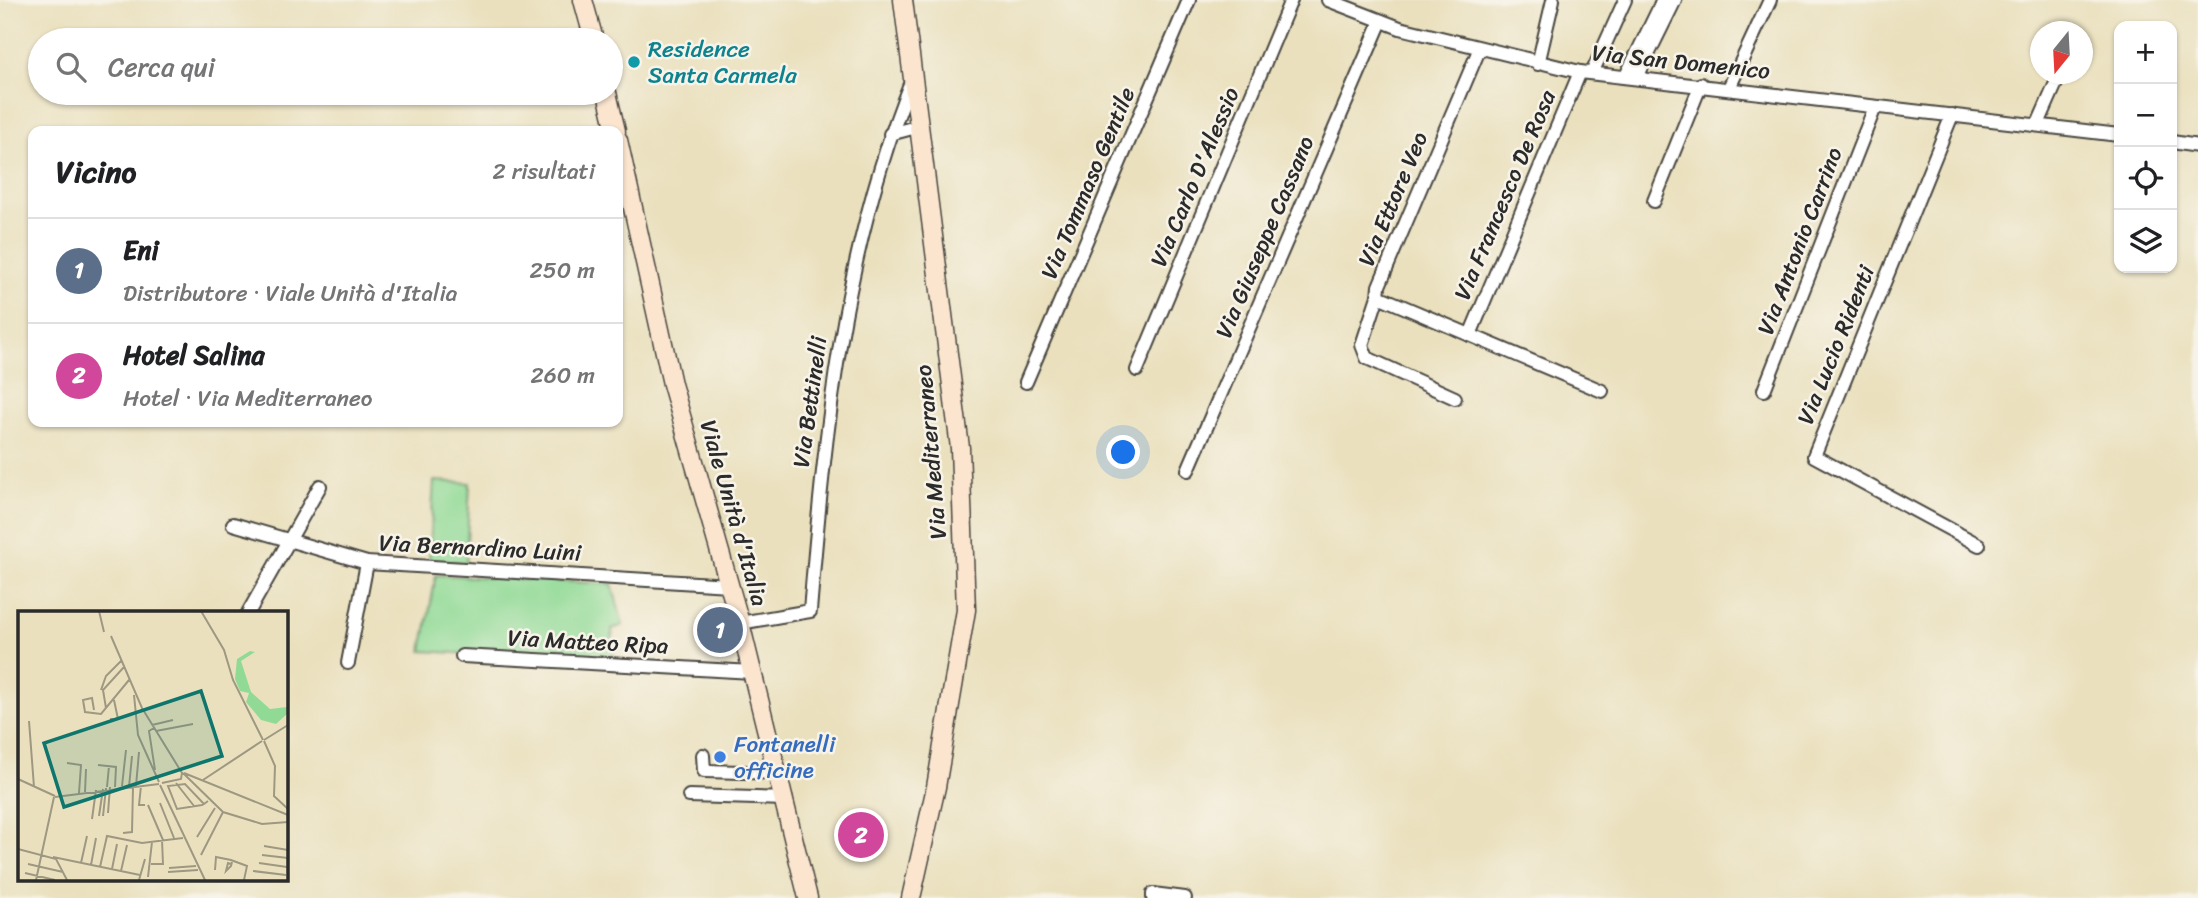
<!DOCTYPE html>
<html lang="it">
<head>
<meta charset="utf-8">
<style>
  body { margin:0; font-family:Sriracha,sans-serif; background:#f2f2f2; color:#202124 }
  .controls { position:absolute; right:21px; top:21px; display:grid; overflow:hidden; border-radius:14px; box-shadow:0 2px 5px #0004 }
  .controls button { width:63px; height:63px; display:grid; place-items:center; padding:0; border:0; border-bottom:2px solid #e0e0e0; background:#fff; color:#202124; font:35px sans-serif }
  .compass { position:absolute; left:2030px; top:21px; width:63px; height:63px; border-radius:50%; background:#fff; box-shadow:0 2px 5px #0004; rotate:198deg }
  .you { position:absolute; left:1124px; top:453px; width:24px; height:24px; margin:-18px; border:5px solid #fff; border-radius:50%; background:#1a73e8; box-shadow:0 0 0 10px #1a73e833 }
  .badge { display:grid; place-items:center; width:46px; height:46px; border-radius:50%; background:#b45309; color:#fff; font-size:23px; font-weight:700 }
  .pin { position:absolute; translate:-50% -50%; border:4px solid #fff; box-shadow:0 2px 7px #0006 }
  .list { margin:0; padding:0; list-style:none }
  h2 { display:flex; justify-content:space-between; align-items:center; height:91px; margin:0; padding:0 28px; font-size:30px }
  h2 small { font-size:23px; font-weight:400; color:#757577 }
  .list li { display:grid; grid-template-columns:46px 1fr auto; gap:21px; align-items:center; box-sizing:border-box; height:105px; padding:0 28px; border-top:2px solid #e0e0e0 }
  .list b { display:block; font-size:26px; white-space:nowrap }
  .list p { margin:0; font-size:23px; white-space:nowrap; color:#757577 }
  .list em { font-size:23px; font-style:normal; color:#757577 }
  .icon { flex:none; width:38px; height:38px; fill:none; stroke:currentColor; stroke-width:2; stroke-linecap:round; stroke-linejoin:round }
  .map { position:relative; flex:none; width:2198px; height:898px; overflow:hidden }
  .search { position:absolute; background:#fff; box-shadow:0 2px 5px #0004; left:28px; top:28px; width:595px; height:77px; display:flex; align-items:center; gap:18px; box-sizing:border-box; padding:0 24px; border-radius:38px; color:#757577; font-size:26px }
  .panel { position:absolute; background:#fff; box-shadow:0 2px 5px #0004; left:28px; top:126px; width:595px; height:301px; border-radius:14px }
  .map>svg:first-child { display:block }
</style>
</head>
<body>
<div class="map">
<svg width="2198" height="898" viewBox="0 0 2198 898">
  <rect width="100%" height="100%" fill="#f7f3e8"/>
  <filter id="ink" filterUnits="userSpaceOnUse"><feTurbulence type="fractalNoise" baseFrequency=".0143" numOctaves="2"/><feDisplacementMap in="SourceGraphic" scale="14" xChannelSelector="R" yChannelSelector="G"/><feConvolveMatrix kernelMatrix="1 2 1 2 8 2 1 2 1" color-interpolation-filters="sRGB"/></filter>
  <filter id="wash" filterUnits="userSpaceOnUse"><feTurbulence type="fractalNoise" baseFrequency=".00686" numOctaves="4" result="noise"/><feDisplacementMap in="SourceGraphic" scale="28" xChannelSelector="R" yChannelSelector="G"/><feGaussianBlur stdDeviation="1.57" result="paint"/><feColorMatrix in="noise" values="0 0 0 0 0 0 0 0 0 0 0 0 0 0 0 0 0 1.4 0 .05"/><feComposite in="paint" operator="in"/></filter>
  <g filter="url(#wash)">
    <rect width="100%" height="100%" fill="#eae0bd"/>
    <g fill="#91da96" stroke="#5e8260" stroke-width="2">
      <path d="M 434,481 L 470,483 L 466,562 L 429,560 Z"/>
      <path d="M 436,575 L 612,584 L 623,625 L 612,629 L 614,662 L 422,651 Z"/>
    </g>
  </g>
  <g filter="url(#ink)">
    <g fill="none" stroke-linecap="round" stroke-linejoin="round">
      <g stroke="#484641" stroke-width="16">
        <g id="street">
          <path d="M 1328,0 L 1400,28 L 1580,72 L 2119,135"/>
          <path d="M 1479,50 L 1379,286 L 1378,296 L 1602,391"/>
          <path d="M 1538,64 L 1553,0"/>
          <path d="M 1592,73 L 1625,0"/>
          <path d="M 1626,76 L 1663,0"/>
          <path d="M 1637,77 L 1675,0"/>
          <path d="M 1729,88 L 1770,0"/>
          <path d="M 1952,115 L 1814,456 L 1979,545"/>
          <path d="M 2038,124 L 2060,74"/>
          <path d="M 890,134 L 920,126"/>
          <path d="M 2172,142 L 2198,146"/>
          <path d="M 1654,201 L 1701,84"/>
          <path d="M 1378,296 L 1362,345 L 1367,358 L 1455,398"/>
          <path d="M 1470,335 L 1580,72"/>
          <path d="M 1137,370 L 1291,0"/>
          <path d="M 1026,382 L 1189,0"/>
          <path d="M 1764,390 L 1875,107"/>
          <path d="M 1188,470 L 1381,21"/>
          <path d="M 233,524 L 367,563 L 729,585"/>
          <path d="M 248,613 L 320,486"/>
          <path d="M 740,623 L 810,611 C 825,429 843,249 912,79"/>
          <path d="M 462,656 L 753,672"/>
          <path d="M 348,663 L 367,563"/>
          <path d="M 703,755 L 704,771 L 780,773"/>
          <path d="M 689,796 L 786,799"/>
          <path d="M 1153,898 L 1153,894 L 1185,898"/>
        </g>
      </g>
      <g stroke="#484641" stroke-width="21">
        <g id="secondary">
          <path d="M 583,0 L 594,40"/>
          <path d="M 903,0 L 960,448 L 966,610 L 936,787 L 911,898"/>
          <path d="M 607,93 L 616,131"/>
          <path d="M 618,140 L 672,384 L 740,623 L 808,898"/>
        </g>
      </g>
      <use href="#street" stroke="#fff" stroke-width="12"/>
      <use href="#secondary" stroke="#fbe5cf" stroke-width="18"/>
    </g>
  </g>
  <circle fill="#0f9aa8" stroke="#f7f3e8" stroke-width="2.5" cx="634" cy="62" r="7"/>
  <circle fill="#3f7fe0" stroke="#f7f3e8" stroke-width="2.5" cx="720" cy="757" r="7"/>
  <g text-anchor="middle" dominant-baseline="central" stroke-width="5" stroke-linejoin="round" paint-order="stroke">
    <g font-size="23" fill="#0d838f" stroke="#f7f3e8" text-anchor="start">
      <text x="648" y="49">Residence<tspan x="648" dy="26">Santa Carmela</tspan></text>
    </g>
    <g font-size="23" fill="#2b2b2b" stroke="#f7f3e8">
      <text transform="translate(1681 62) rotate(6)">Via San Domenico</text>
      <text transform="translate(1195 177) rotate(-67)">Via Carlo D'Alessio</text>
      <text transform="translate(1088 183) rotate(-67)">Via Tommaso Gentile</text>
      <text transform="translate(1505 195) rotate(-67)">Via Francesco De Rosa</text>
      <text transform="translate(1393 199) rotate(-67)">Via Ettore Veo</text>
      <text transform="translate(1265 237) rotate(-67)">Via Giuseppe Cassano</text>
      <text transform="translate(1800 241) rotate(-69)">Via Antonio Carrino</text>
      <text transform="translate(1836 345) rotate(-68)">Via Lucio Ridenti</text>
      <text transform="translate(810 402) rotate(-82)">Via Bettinelli</text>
      <text transform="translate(931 452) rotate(-95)">Via Mediterraneo</text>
      <text transform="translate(734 513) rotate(74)">Viale Unità d'Italia</text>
      <text transform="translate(480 548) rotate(3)">Via Bernardino Luini</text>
      <text transform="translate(588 642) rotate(3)">Via Matteo Ripa</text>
    </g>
    <g font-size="23" fill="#366cbe" stroke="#f7f3e8" text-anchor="start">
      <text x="734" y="744">Fontanelli<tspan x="734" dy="26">officine</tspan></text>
    </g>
  </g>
  <g transform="translate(18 611)">
    <rect width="270" height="270" fill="#eae0bd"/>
    <path d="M 232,40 L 237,41 L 223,50 L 233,81 L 252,98 L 269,96 L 269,103 L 258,113 L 243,109 L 228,91 L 231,82 L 222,80 L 217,68 L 219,48 Z" fill="#91da96"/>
    <path fill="none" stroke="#9e9883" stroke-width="2" d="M 81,0 L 86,21M 183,0 L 206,39 L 215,69 L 245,129M 93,25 L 124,97 L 164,162 L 163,168 L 144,172M 83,79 L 88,65 L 103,50M 116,84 L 120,124 L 141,171M 88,97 L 85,79 L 106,56M 76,99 L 74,87 L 65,89 L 67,101 L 83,103 L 111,69M 92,108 L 100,108 L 96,89M 11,110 L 16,176M 134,114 L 155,109M 136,117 L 131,120 L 137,159M 138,120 L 175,113M 246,129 L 270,114M 246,130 L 257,155 L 256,185 L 270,198M 49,152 L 63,154 L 61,182M 80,154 L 98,156 L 97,176M 165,162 L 205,201 L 244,213 L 270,211M 166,162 L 270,204M 0,168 L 37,185M 185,169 L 244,130M 158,172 L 176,195M 142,174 L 187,269M 104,175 L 108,139M 118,175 L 121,141M 123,175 L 121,194 L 127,194M 89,176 L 91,155M 111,176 L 114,145M 67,181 L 68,158M 37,186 L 141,173M 142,192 L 156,227M 186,193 L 167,173 L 150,175 L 159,198 L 184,194 L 186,193 L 190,190M 130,194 L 145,229M 90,202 L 92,176M 81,205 L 85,178M 85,205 L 88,177M 74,208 L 78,179M 105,222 L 114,221 L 115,176M 179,226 L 197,197M 246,235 L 270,239M 0,238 L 38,248 L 49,269M 183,244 L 205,201M 244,244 L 270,247M 35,246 L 122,264M 63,252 L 69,225M 241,252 L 269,256M 10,253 L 45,261M 133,253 L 145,253 L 144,229M 213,253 L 210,252 L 208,260 L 213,255 L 214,251M 73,254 L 78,227M 82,256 L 89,225 L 124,232 L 165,227M 151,257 L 178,255M 94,258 L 99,233M 197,259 L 198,246 L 213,249 L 229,255 L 226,269M 103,260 L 109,234M 235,260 L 268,264M 150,261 L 180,259M 7,262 L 37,269M 130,266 L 134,231M 18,269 L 36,186M 121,269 L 127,248"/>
    <path fill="#0f766e" fill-opacity="0.15" stroke="#0f766e" stroke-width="3.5" d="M 183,80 L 204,145 L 46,196 L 26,132 Z"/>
    <rect width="270" height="270" fill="none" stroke="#2b2b2b" stroke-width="3.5"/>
  </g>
</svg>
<div class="controls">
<button>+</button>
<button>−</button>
<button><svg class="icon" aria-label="locate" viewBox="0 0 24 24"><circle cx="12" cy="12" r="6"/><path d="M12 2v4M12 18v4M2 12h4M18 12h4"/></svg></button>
<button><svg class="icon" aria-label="layers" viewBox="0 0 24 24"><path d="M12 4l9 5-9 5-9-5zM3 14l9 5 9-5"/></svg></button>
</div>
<svg class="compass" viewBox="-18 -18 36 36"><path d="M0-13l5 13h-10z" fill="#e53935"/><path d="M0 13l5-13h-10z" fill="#757577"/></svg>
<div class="you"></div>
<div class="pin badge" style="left:720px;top:630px;background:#5c6f8a">1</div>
<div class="pin badge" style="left:861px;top:835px;background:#d1479c">2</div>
<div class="search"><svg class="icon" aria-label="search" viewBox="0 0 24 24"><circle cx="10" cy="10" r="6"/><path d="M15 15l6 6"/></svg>Cerca qui</div>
<section class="panel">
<h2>Vicino<small>2 risultati</small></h2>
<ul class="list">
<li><span class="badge" style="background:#5c6f8a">1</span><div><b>Eni</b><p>Distributore · Viale Unità d'Italia</p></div><em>250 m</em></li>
<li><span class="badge" style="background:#d1479c">2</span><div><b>Hotel Salina</b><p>Hotel · Via Mediterraneo</p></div><em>260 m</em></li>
</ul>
</section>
</div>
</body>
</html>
